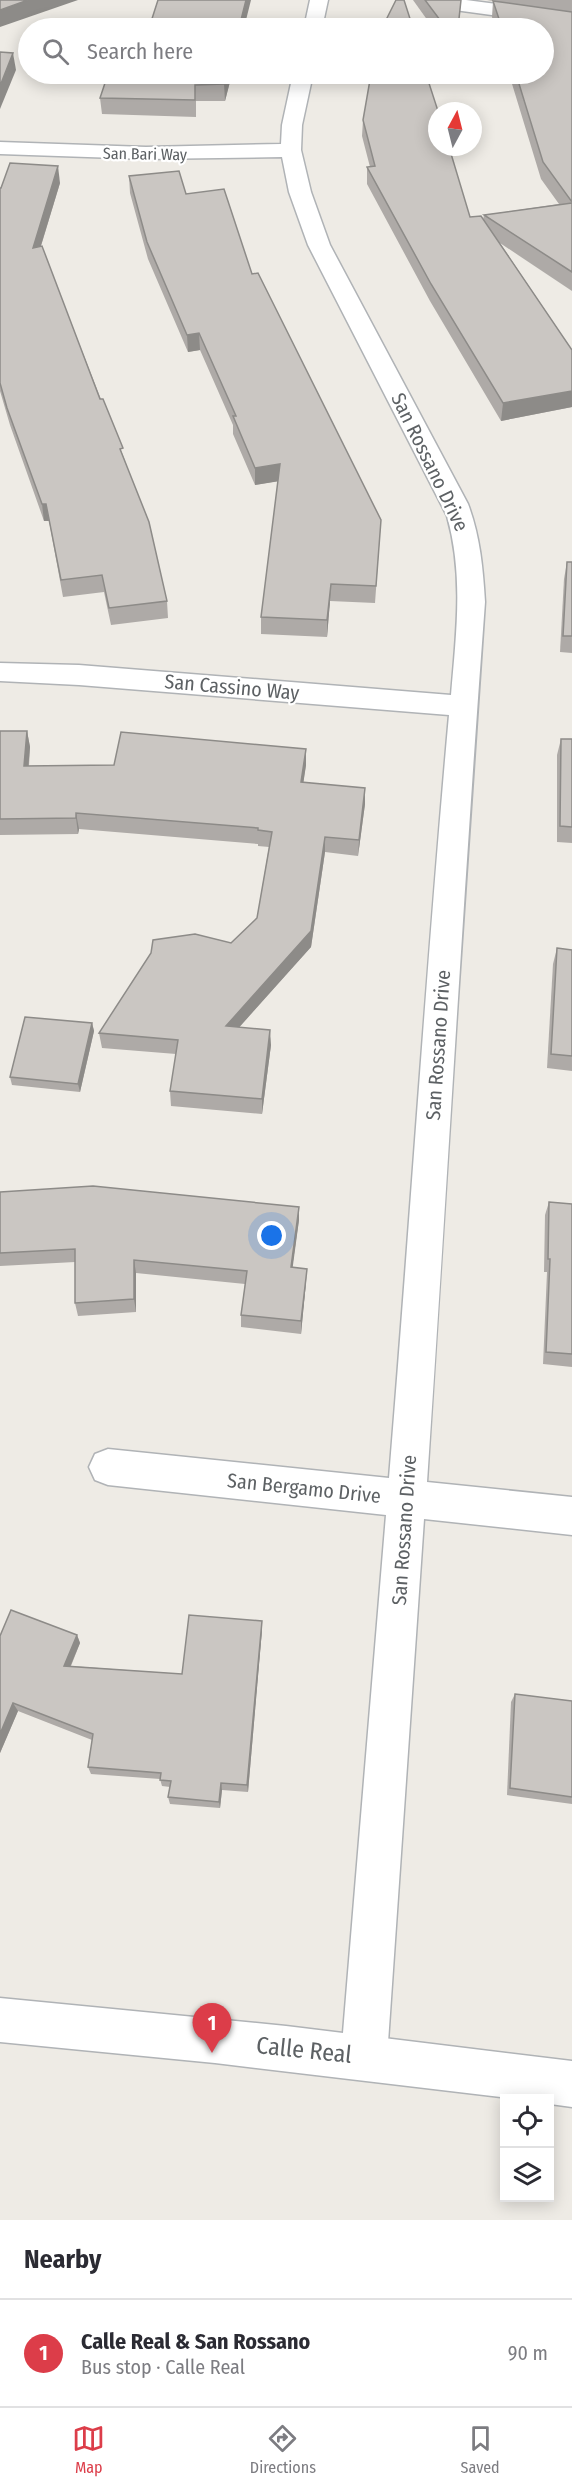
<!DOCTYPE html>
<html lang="en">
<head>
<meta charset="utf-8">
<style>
  body { margin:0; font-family:"Fira Sans Condensed",sans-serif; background:#f7f7f7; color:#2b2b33 }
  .controls { position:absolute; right:18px; bottom:18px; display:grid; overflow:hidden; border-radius:0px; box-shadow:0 3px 15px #0003 }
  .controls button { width:54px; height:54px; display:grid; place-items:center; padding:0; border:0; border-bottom:2px solid #e1e1e2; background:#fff; color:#2b2b33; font:30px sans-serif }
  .compass { position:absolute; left:428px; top:102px; width:54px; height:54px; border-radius:50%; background:#fff; box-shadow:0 3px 15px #0003; rotate:7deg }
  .you { position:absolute; left:272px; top:1236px; width:21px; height:21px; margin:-15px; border:4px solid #fff; border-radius:50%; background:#1a73e8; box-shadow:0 0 0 9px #1a73e833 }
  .badge { display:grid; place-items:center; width:39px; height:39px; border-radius:50%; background:#dc3d49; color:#fff; font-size:20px; font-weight:700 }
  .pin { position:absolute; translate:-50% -50px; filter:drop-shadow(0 2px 3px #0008) }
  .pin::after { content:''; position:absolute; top:32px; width:21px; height:18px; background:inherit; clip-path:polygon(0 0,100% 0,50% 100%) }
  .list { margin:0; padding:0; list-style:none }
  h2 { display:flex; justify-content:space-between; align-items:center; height:78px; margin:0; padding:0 24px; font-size:26px }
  h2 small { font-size:20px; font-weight:400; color:#7c7c81 }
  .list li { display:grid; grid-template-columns:39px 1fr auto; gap:18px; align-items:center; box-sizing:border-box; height:108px; padding:0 24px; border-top:2px solid #e1e1e2 }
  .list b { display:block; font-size:22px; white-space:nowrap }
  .list p { margin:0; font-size:20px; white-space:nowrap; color:#7c7c81 }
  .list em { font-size:20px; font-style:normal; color:#7c7c81 }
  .icon { flex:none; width:33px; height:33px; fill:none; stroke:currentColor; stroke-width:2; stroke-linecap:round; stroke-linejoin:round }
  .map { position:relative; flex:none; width:572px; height:2220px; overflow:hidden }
  .search { position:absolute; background:#fff; box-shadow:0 3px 15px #0003; left:18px; right:18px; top:18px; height:66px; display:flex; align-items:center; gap:15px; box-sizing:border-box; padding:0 21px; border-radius:33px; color:#7c7c81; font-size:22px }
  .sheet { height:186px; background:#fff }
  nav { display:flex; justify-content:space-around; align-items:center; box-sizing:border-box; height:84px; border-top:2px solid #e1e1e2; background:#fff; font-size:16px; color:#7c7c81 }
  nav a { display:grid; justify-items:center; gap:3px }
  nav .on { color:#dc3d49 }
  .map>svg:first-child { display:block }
</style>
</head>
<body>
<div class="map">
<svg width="572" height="2220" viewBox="0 0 572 2220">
  <rect width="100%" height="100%" fill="#eeebe5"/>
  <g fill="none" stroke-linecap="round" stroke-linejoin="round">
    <g stroke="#b0b3b6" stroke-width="3">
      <g id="minor">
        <path d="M 310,0 L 328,0 L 322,28 L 304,28 Z"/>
        <path d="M 416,0 L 466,0 L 572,14 L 572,26 L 425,6 Z"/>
        <path d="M 293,74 L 313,74 L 302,125 L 301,150 L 311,192 L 330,245 L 468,504 C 480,536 483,568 485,602 C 463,895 447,1189 427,1482 L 572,1497 L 572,1535 L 424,1519 L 387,2057 L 380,2073 L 364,2080 L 348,2073 L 341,2057 L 386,1515 L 108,1485 L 95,1480 L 89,1467 L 95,1454 L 108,1449 L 389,1478 C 410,1224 426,969 449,715 L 79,685 L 0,681 L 0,663 L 79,665 L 451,695 C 456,635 464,576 447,516 L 308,245 L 289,192 L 282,157 L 146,159 L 0,154 L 0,142 L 146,147 L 281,144 L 282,125 Z"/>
      </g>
    </g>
    <g stroke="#b0b3b6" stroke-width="3">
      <path id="tertiary" d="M 0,1998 L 286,2026 L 572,2061 L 572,2107 L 550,2104 L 550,2098 L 509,2098 L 215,2063 L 0,2042 Z"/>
    </g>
    <use href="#minor" fill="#fff" fill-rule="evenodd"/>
    <use href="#tertiary" fill="#fff" fill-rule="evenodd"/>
  </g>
  <g fill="#aeaaa7">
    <path d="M 413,0 L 461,0 L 458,28 L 433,28 Z"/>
    <path d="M 487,0 L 572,0 L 572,291 L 500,243 L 572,350 L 572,407 L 501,421 L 430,301 L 367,184 L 367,167 L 370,167 L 362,136 L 363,120 L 470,217 L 483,220 L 484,215 L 559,204 L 541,179 L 509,74 L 543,74 L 543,28 L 495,28 L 492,17 L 493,1 Z"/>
    <path d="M 108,74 L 232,74 L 225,101 L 196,101 L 196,117 L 102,114 L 100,98 Z"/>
    <path d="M 129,176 L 186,194 L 252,274 L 381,520 L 375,603 L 330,601 L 327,637 L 261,634 L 261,617 L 278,481 L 255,485 L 233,434 L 233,425 L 200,350 L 188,352 L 148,259 L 130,193 Z"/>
    <path d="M 60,183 L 41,246 L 124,458 L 167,601 L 168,618 L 111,625 L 104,592 L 63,597 L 49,521 L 44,521 L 10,425 L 0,391 L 0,188 Z"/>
    <path d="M 567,562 L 572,562 L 572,653 L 560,652 L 564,579 Z"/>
    <path d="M 0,731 L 27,731 L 30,747 L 29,766 L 114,765 L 306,749 L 306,765 L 303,783 L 365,804 L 358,856 L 325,852 L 311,947 L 239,1027 L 271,1045 L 262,1114 L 171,1106 L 170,1091 L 176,1054 L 102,1048 L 99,1033 L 231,943 L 257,918 L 269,847 L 258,846 L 258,844 L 79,829 L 78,834 L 0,835 Z"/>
    <path d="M 561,739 L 572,739 L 572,843 L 557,842 L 557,755 Z"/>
    <path d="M 557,948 L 572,950 L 572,1071 L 547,1068 L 553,964 Z"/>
    <path d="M 92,1023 L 94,1031 L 80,1092 L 12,1085 L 10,1077 Z"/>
    <path d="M 0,1192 L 299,1207 L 299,1220 L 292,1268 L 306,1282 L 301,1334 L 241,1327 L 241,1315 L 245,1284 L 136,1273 L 136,1312 L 78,1316 L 75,1303 L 75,1262 L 0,1266 Z"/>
    <path d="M 549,1202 L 572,1204 L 572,1367 L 543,1364 L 547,1272 L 544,1272 L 545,1215 Z"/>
    <path d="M 262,1621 L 262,1630 L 248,1792 L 222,1790 L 220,1808 L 170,1804 L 168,1797 L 170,1787 L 162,1786 L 160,1779 L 91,1774 L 88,1767 L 92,1740 L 18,1711 L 0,1753 L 0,1636 L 77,1635 L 80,1643 L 71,1666 L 182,1674 Z"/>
    <path d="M 515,1694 L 572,1701 L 572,1804 L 507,1795 L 511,1702 Z"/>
  </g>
  <g fill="#8d8b88">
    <path d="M 28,0 L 78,0 L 0,27 L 0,10 Z"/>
    <path d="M 246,0 L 251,0 L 244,28 L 239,28 Z"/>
    <path d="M 13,53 L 16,70 L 0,109 L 0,86 Z"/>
    <path d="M 227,74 L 232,74 L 225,101 L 224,84 Z"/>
    <path d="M 58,166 L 60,183 L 35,265 L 33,248 Z"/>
    <path d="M 199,333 L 200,350 L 188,352 L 187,335 Z"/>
    <path d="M 572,391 L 572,407 L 501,421 L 503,403 Z"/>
    <path d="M 280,464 L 280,481 L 255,485 L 255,468 Z"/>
    <path d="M 42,504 L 46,504 L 49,521 L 44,521 Z"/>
    <path d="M 331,584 L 330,601 L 327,637 L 327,620 Z"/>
    <path d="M 27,731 L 30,747 L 27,782 L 24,766 Z"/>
    <path d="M 306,749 L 306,765 L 301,799 L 301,782 Z"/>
    <path d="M 365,788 L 365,804 L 358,856 L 359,840 Z"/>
    <path d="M 76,813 L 79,829 L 78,834 L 76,818 Z"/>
    <path d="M 325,837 L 325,852 L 311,947 L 227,1041 L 226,1026 Z"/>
    <path d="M 92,1023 L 94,1031 L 80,1092 L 78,1084 Z"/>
    <path d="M 270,1030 L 271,1045 L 262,1114 L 262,1099 Z"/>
    <path d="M 299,1207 L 299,1220 L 291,1280 L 291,1267 Z"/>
    <path d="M 134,1260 L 136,1273 L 136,1312 L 134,1299 Z"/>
    <path d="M 307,1269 L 306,1282 L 301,1334 L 301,1321 Z"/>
    <path d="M 262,1621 L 262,1630 L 248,1792 L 247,1785 Z"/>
    <path d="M 77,1635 L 80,1643 L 67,1674 L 64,1666 Z"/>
    <path d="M 13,1703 L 18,1711 L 0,1753 L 0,1734 Z"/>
    <path d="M 221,1783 L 222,1790 L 220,1808 L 219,1802 Z"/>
  </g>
  <g fill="#cac6c2" stroke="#8d8b88" stroke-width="1.5">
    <path d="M 0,0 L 28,0 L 0,10 Z"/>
    <path d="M 158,0 L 246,0 L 239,28 L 149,28 Z"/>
    <path d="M 396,0 L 404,0 L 413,28 L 382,28 Z"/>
    <path d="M 425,0 L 461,0 L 458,28 L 446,28 Z"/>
    <path d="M 493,1 L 572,12 L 572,202 L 543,162 L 516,74 L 543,74 L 543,28 L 502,28 Z"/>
    <path d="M 0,52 L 13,53 L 0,86 Z"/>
    <path d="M 108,74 L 227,74 L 224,84 L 195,85 L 195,100 L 100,98 Z"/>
    <path d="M 371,74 L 426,74 L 438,111 L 437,147 L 449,147 L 470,217 L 481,216 L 572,350 L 572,391 L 503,403 L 431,284 L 367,167 L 375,166 L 363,120 Z"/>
    <path d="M 10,163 L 58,166 L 33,248 L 42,246 L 100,399 L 103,399 L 123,448 L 120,449 L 149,522 L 167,601 L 109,608 L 102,575 L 61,580 L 46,504 L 42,504 L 7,408 L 0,383 L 0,188 L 1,188 Z"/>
    <path d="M 179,171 L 186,194 L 224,189 L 252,274 L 258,273 L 381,520 L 376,586 L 331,584 L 327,620 L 261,617 L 280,464 L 255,468 L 233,416 L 236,416 L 199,333 L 187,335 L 147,242 L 129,176 Z"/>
    <path d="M 572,203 L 572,272 L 484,215 Z"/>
    <path d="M 567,562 L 572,562 L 572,636 L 563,636 Z"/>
    <path d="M 0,731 L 27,731 L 24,766 L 114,765 L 121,732 L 306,749 L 301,782 L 365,788 L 359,840 L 325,837 L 311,931 L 226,1026 L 270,1030 L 262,1099 L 170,1091 L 178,1040 L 99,1033 L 151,953 L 153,940 L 195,934 L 231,943 L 257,918 L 272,832 L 258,830 L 258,828 L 76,813 L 76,818 L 0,819 Z"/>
    <path d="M 561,739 L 572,739 L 572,827 L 560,826 Z"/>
    <path d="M 557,948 L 572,950 L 572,1056 L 551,1054 Z"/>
    <path d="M 25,1017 L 92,1023 L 78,1084 L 10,1077 Z"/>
    <path d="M 93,1186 L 299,1207 L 291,1267 L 307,1269 L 301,1321 L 241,1315 L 247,1271 L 134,1260 L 134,1299 L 75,1303 L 75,1249 L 0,1253 L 0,1192 Z"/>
    <path d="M 549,1202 L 572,1204 L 572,1354 L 546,1352 L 550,1259 L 548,1259 Z"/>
    <path d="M 11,1610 L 77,1635 L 64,1666 L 182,1674 L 189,1615 L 262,1621 L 247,1785 L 221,1783 L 219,1802 L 168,1797 L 171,1781 L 160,1780 L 161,1773 L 88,1767 L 93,1734 L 13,1703 L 0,1734 L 0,1636 Z"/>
    <path d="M 515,1694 L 572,1701 L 572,1797 L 510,1788 Z"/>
  </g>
  <g text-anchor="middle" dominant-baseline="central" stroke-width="4.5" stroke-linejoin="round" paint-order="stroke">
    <g font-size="16" fill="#5d6164" stroke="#fff">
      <text transform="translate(145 154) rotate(1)">San Bari Way</text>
    </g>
    <g font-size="20" fill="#5d6164" stroke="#fff">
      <text transform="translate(430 462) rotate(64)">San Rossano Drive</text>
      <text transform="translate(232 687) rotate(5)">San Cassino Way</text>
      <text transform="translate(438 1045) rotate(-86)">San Rossano Drive</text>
      <text transform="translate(304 1488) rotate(6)">San Bergamo Drive</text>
      <text transform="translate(404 1530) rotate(-86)">San Rossano Drive</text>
    </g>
    <g font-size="24" fill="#5d6164" stroke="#fff">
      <text transform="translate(304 2050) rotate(6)">Calle Real</text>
    </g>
  </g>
</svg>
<div class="controls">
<button><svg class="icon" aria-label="locate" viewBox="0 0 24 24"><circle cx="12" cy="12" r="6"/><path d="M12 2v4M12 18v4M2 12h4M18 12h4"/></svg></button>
<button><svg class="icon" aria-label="layers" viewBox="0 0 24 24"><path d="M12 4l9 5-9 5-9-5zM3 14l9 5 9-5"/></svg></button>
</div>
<svg class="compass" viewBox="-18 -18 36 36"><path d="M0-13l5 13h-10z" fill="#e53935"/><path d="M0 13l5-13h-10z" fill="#7c7c81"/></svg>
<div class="you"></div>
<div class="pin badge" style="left:212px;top:2053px">1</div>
<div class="search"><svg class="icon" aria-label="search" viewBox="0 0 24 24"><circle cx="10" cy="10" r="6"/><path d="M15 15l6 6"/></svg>Search here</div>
</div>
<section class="sheet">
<h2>Nearby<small></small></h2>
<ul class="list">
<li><span class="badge">1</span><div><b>Calle Real &amp; San Rossano</b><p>Bus stop · Calle Real</p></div><em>90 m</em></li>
</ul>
</section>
<nav>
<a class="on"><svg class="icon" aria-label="map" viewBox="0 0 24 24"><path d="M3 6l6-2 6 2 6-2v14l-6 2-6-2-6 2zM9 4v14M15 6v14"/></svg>Map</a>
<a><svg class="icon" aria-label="directions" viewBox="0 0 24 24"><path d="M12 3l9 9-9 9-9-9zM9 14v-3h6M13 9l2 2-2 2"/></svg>Directions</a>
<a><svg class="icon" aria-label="saved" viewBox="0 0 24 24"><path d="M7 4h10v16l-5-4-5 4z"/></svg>Saved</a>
</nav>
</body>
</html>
